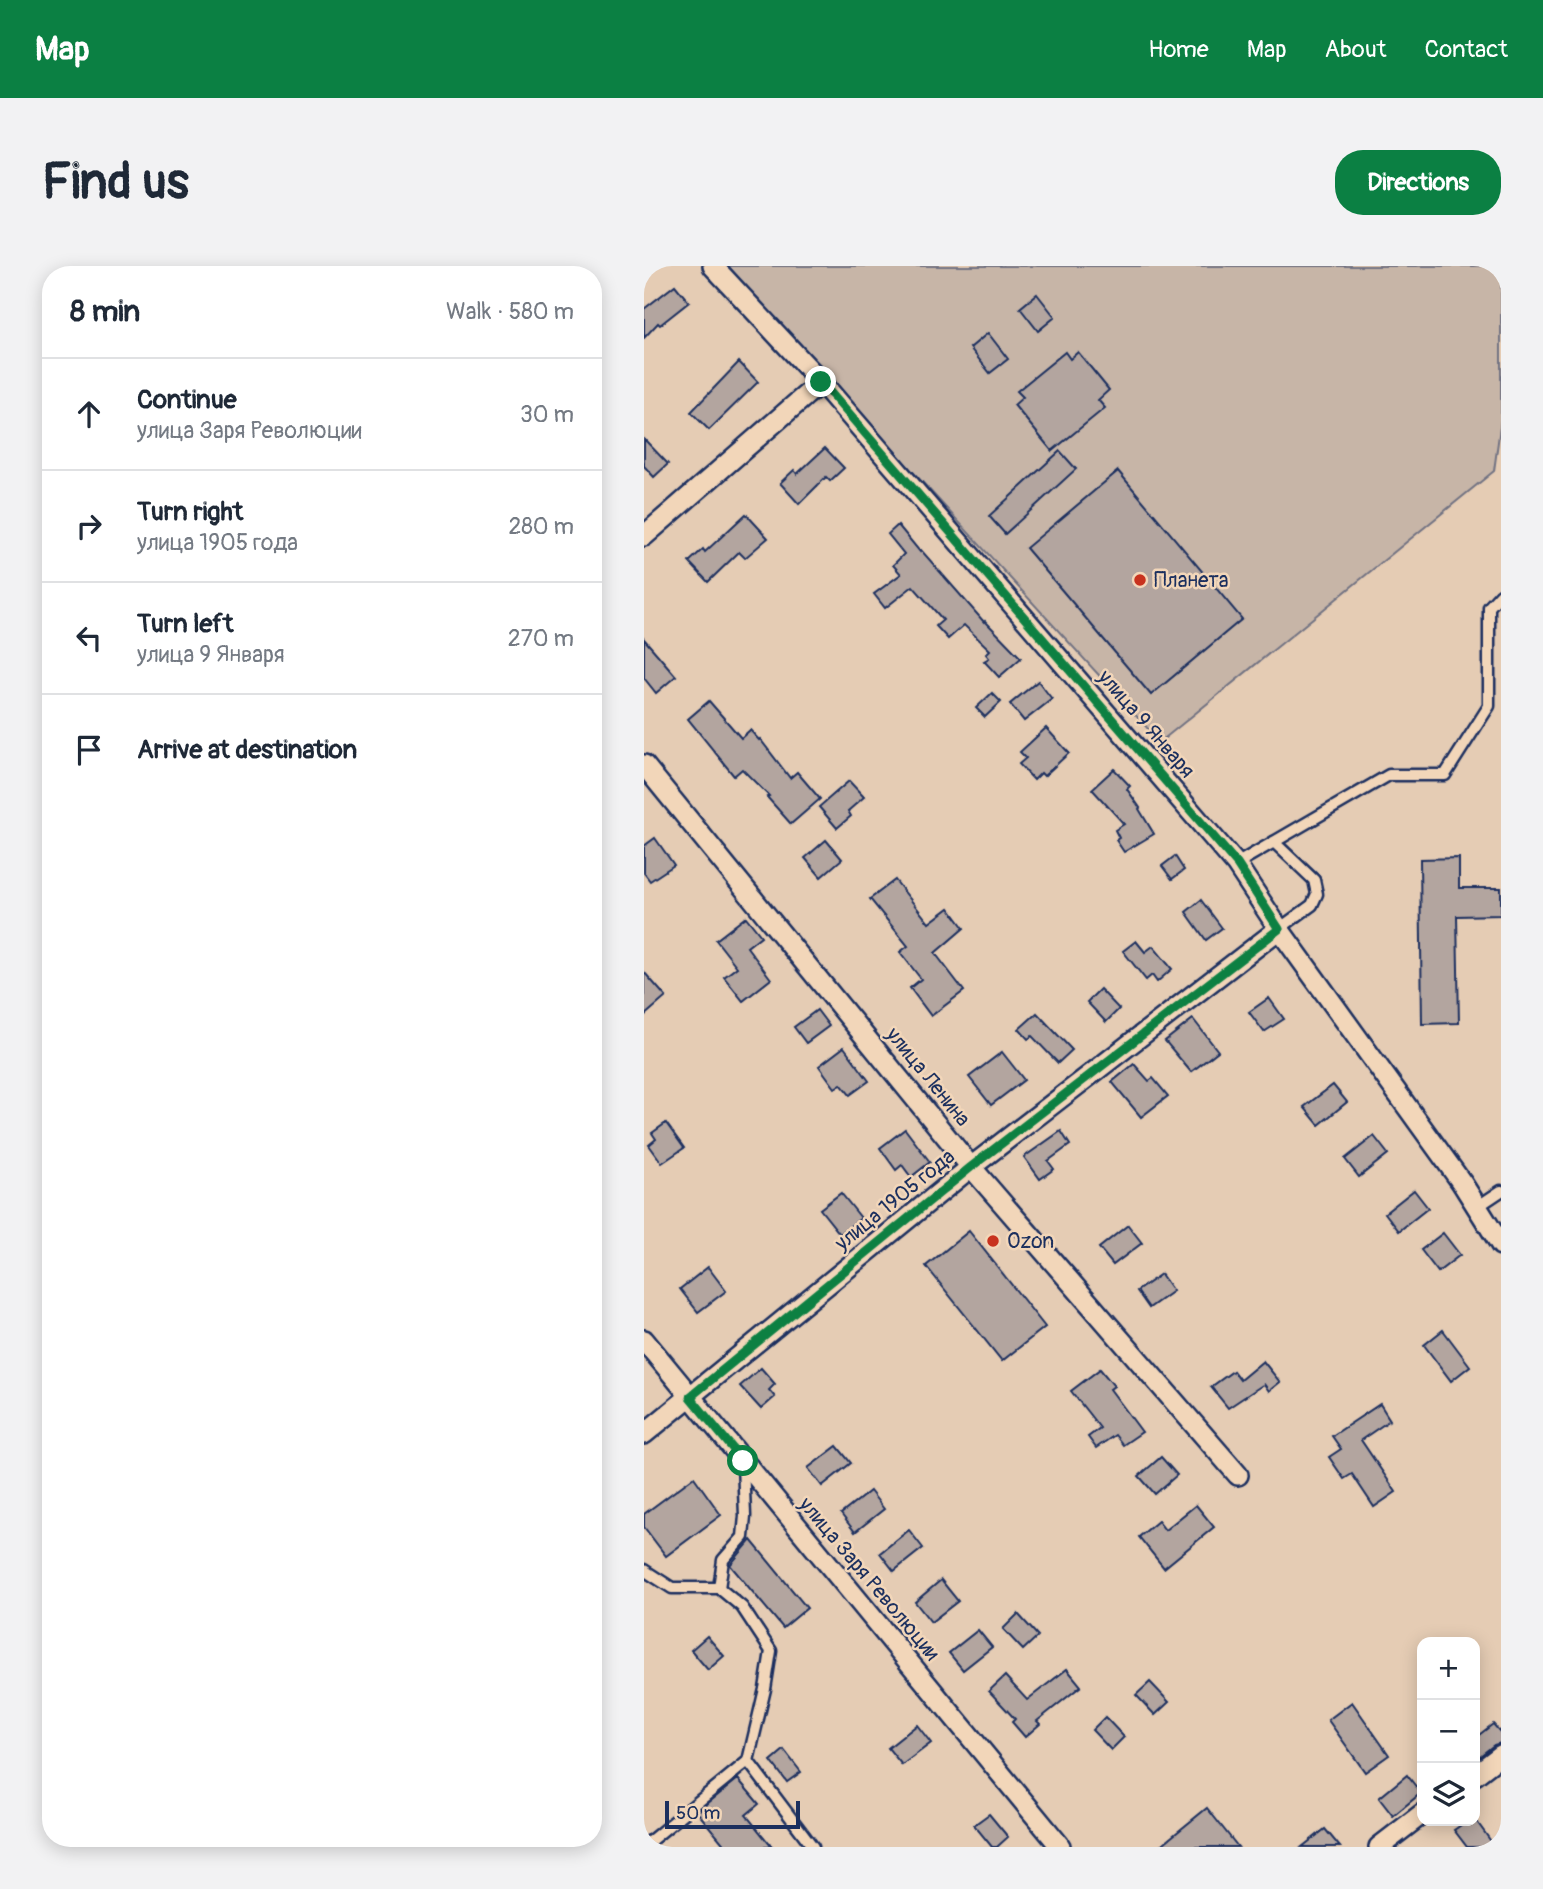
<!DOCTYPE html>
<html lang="en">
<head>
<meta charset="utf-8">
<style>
  body { margin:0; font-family:Pangolin,sans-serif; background:#f2f2f3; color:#1f2937 }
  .controls { position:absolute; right:21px; bottom:21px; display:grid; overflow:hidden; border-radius:14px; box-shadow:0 4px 18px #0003 }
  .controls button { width:63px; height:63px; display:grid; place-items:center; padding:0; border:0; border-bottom:2px solid #e0e1e3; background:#fff; color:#1f2937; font:35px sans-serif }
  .scale { position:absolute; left:21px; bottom:18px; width:135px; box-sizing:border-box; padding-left:7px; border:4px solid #1b2f5e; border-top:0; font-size:19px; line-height:24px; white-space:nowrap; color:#1b2f5e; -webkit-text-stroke:5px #f2d6b9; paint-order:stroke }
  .stop { position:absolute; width:21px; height:21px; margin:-16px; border:5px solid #0b8043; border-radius:50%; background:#fff }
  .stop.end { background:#0b8043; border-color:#fff; box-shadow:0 2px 7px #0008 }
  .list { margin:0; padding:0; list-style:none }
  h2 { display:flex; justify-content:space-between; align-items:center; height:91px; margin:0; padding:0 28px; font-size:30px }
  h2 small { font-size:23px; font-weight:400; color:#747a83 }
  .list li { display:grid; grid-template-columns:46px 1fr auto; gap:21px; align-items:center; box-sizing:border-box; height:112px; padding:0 28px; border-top:2px solid #e0e1e3 }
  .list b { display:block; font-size:26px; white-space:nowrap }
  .list p { margin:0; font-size:23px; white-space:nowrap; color:#747a83 }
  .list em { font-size:23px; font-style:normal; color:#747a83 }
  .icon { flex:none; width:38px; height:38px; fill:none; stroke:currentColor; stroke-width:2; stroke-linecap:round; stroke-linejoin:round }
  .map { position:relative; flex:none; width:857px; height:1581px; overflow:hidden; border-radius:28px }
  header { display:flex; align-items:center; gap:42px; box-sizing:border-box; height:98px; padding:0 35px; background:#0b8043; color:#fff }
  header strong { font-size:33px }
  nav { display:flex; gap:38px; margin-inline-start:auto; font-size:24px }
  .intro { display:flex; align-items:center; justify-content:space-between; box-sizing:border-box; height:168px; padding:0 42px }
  h1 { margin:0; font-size:49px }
  .button { padding:18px 32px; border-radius:28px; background:#0b8043; color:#fff; font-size:24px; font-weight:700 }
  main { display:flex; gap:42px; padding:0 42px }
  aside { flex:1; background:#fff; border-radius:28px; box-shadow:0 4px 18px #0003 }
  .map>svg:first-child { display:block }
</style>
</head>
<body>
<header>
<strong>Map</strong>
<nav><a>Home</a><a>Map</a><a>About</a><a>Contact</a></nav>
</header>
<div class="intro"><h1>Find us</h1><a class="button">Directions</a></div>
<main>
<aside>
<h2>8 min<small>Walk · 580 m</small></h2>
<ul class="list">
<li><svg class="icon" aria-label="ahead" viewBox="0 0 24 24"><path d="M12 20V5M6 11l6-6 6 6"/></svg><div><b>Continue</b><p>улица Заря Революции</p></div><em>30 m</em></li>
<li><svg class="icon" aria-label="right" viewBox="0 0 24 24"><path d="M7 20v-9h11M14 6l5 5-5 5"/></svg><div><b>Turn right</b><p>улица 1905 года</p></div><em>280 m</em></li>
<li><svg class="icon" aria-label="left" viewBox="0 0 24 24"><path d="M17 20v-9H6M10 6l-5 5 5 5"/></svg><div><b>Turn left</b><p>улица 9 Января</p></div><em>270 m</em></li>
<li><svg class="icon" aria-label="arrive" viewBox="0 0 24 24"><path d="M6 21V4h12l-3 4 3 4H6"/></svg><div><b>Arrive at destination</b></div></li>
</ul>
</aside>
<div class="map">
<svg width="857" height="1581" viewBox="0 0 857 1581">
  <rect width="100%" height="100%" fill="#e5ccb4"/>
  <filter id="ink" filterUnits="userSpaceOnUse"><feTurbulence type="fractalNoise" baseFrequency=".0143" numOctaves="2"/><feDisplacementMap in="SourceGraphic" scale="14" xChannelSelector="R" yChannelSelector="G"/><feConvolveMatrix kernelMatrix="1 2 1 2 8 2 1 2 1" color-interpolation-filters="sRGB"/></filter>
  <g filter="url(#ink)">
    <path fill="#c7b5a7" stroke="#717282" stroke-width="2" d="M 84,0 L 857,0 L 857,154 L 850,205 L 516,476 L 186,115 Z"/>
    <g fill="#b3a59f" stroke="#1b2f5e" stroke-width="2">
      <path d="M 31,19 L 45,36 L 16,59 L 14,57 L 0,72 L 0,43 Z"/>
      <path d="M 393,28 L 411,51 L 394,65 L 376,42 Z"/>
      <path d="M 344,67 L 364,93 L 346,107 L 326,82 Z"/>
      <path d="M 421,86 L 426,93 L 434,86 L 465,124 L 454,134 L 461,142 L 408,185 L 370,139 L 379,131 L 373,125 Z"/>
      <path d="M 95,96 L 114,116 L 65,164 L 47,146 Z"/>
      <path d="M 0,173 L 24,198 L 10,211 L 0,200 Z"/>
      <path d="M 181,182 L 200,202 L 186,215 L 182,211 L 155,238 L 136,217 L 150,204 L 153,208 Z"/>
      <path d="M 416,185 L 432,203 L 361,268 L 345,250 Z"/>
      <path d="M 474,205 L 598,353 L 507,429 L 382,282 Z"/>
      <path d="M 102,248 L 124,272 L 101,292 L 95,286 L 64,316 L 45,296 L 59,283 L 61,286 Z"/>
      <path d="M 254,259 L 276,286 L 277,284 L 340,356 L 341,355 L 377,392 L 355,411 L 340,395 L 345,392 L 342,388 L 346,384 L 320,359 L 304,373 L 292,360 L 299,354 L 269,320 L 241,342 L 230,328 L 257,308 L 249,299 L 260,288 L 244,268 Z"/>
      <path d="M 0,373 L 32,410 L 12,427 L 0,412 Z"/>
      <path d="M 394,415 L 408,433 L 380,455 L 366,438 Z"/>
      <path d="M 348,427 L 357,436 L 341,451 L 332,442 Z"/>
      <path d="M 65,435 L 97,472 L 106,464 L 115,474 L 116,473 L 146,512 L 153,506 L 176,533 L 147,558 L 123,531 L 125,530 L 98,503 L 90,510 L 44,453 Z"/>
      <path d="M 402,462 L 425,487 L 400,510 L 397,507 L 390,514 L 375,498 L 382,492 L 376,486 Z"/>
      <path d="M 470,503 L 486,520 L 483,523 L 496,542 L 495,543 L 510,568 L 480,586 L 472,574 L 475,572 L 471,564 L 480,558 L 448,523 Z"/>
      <path d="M 205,515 L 220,531 L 204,545 L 207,550 L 193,562 L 175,541 Z"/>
      <path d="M 11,572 L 30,599 L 6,615 L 0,607 L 0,580 Z"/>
      <path d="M 182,574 L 198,593 L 177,611 L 161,592 Z"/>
      <path d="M 531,590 L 540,604 L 528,613 L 518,600 Z"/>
      <path d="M 815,592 L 815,622 L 857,622 L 857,649 L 813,650 L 815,757 L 778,758 L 776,593 Z"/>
      <path d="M 251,614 L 285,657 L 305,642 L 320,662 L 291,687 L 320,725 L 287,750 L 266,722 L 277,713 L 256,686 L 264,680 L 226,633 Z"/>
      <path d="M 557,634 L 578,662 L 562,674 L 542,646 Z"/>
      <path d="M 102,651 L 117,670 L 103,681 L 127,713 L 99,735 L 80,711 L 93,701 L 72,674 Z"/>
      <path d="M 492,675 L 501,686 L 509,680 L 528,703 L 513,716 L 508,709 L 502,714 L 479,685 Z"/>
      <path d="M 0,706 L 22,731 L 0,750 Z"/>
      <path d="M 456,723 L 475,743 L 462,756 L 443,736 Z"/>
      <path d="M 625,732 L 640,753 L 620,766 L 605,746 Z"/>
      <path d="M 173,744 L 185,760 L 162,777 L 150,761 Z"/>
      <path d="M 393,747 L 428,784 L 414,797 L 388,770 L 384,773 L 375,763 Z"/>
      <path d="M 549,753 L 574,785 L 547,806 L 521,775 Z"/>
      <path d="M 200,781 L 225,815 L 206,829 L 197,818 L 191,822 L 175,800 Z"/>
      <path d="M 358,786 L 380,814 L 347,839 L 325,811 Z"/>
      <path d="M 490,798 L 505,815 L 509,812 L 524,830 L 497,851 L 468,816 Z"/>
      <path d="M 689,819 L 703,836 L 675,859 L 660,841 Z"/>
      <path d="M 22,857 L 40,882 L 18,897 L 5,879 L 12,873 L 8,867 Z"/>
      <path d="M 261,863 L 286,896 L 267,911 L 258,899 L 252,904 L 236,882 Z"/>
      <path d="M 417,865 L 426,879 L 404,895 L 410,903 L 396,913 L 380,891 Z"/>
      <path d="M 730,870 L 744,888 L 715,911 L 701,893 Z"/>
      <path d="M 770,924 L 784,942 L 755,965 L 741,947 Z"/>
      <path d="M 197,927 L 217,952 L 196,968 L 176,943 Z"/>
      <path d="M 484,959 L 498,977 L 469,999 L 455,982 Z"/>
      <path d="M 325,965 L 401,1061 L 358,1095 L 282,1000 Z"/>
      <path d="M 799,967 L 816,989 L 794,1006 L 777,984 Z"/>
      <path d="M 64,1001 L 82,1025 L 54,1046 L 36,1023 Z"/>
      <path d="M 517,1008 L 529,1025 L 505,1042 L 493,1025 Z"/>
      <path d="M 799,1064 L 826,1100 L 807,1115 L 780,1079 Z"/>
      <path d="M 619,1095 L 636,1116 L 625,1125 L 620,1118 L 584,1142 L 567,1121 L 589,1105 L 596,1114 Z"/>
      <path d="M 117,1102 L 131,1118 L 125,1124 L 131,1131 L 117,1143 L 96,1120 Z"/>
      <path d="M 456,1103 L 470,1120 L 466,1123 L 498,1166 L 479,1179 L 471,1169 L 452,1182 L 444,1171 L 456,1162 L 427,1125 Z"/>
      <path d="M 736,1138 L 746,1154 L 717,1174 L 752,1226 L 730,1241 L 708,1208 L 700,1213 L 685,1191 L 697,1183 L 688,1170 Z"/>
      <path d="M 193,1180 L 207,1197 L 178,1220 L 164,1202 Z"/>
      <path d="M 517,1191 L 533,1209 L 511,1228 L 495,1210 Z"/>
      <path d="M 50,1211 L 77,1249 L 22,1290 L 0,1261 L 0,1248 Z"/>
      <path d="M 226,1225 L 240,1243 L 211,1266 L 197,1248 Z"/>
      <path d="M 552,1239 L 570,1261 L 520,1302 L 495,1271 L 514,1255 L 521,1264 Z"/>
      <path d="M 265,1264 L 279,1282 L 250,1305 L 236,1287 Z"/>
      <path d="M 107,1274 L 163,1342 L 139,1362 L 86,1299 Z"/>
      <path d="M 297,1314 L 314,1335 L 287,1356 L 271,1336 Z"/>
      <path d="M 374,1348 L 394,1370 L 379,1384 L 359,1363 Z"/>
      <path d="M 334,1364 L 348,1381 L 319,1404 L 305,1387 Z"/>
      <path d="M 63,1370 L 80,1390 L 64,1404 L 47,1384 Z"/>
      <path d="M 423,1403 L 437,1420 L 393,1455 L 396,1458 L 381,1471 L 368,1456 L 371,1453 L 345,1425 L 361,1410 L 383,1434 Z"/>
      <path d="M 506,1416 L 525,1436 L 511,1449 L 492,1429 Z"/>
      <path d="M 708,1436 L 745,1489 L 721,1506 L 684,1454 Z"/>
      <path d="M 461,1451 L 480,1471 L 467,1484 L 448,1464 Z"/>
      <path d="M 849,1458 L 857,1467 L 857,1477 L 850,1479 L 831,1494 L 831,1472 Z"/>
      <path d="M 273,1459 L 287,1477 L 258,1499 L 244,1482 Z"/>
      <path d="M 140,1484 L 157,1506 L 143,1516 L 127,1495 Z"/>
      <path d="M 763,1509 L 777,1527 L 749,1550 L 735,1532 Z"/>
      <path d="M 94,1513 L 115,1538 L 102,1549 L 128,1581 L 82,1581 L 53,1546 Z"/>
      <path d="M 563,1542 L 594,1581 L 515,1581 Z"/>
      <path d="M 345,1548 L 364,1571 L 353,1581 L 348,1581 L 330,1559 Z"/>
      <path d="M 831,1553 L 851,1581 L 823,1581 L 810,1564 L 823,1555 L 831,1555 Z"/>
      <path d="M 681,1563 L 696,1581 L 658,1581 Z"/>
    </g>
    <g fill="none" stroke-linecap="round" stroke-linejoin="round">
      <g stroke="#1b2f5e" stroke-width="15">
        <g id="service">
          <path d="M 630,576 L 670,614 L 673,628 L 668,639 L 635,663"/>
          <path d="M 592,598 L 745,509 L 801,509 L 845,440 L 845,341 L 857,328"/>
          <path d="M 833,941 L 857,925"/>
          <path d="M 0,1304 L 28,1322 L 75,1322 L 98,1341 L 127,1385 L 121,1423 L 104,1495"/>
          <path d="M 75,1322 L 79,1294 L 99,1271 L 101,1250 L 99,1197"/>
          <path d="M 0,1580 L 104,1495 L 169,1581"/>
        </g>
      </g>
      <g stroke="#1b2f5e" stroke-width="24">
        <g id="minor">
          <path d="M 69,0 L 177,116 L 592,598 L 635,663 L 818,917 L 857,979"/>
          <path d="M 0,270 L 177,116"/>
          <path d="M 0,499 L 327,901 L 594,1209"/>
          <path d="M 0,1074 L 416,1580"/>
          <path d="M 0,1168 L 327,901 L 635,663"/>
          <path d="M 831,1509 L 857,1489"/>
          <path d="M 735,1581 L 778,1548"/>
        </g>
      </g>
      <use href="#service" stroke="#f2d6b9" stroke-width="10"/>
      <use href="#minor" stroke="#f2d6b9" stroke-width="19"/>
    </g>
  </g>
  <g fill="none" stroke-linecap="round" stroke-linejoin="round" filter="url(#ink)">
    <path stroke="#0b8043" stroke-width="9" d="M 99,1195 L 46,1131 L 327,901 L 635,663 L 593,598 L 177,116"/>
  </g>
  <g fill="#c8321e" stroke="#f2d6b9" stroke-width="2.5">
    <circle cx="496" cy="314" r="7"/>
    <circle cx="349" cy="975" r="7"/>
  </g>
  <g text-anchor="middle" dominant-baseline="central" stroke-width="5" stroke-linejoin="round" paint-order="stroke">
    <g font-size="21" fill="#1b2f5e" stroke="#f2d6b9" text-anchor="start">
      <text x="510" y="314">Планета</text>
      <text x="363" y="975">Ozon</text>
    </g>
    <g font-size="21" fill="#1b2f5e" stroke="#f2d6b9">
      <text transform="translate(502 458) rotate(49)">улица 9 Января</text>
      <text transform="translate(284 811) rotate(51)">улица Ленина</text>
      <text transform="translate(251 934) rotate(-39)">улица 1905 года</text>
      <text transform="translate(225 1313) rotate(50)">улица Заря Революции</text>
    </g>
  </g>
</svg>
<div class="controls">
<button>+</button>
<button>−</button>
<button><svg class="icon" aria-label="layers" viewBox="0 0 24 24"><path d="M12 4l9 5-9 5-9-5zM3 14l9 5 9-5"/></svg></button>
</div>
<div class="scale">50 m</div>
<div class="stop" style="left:99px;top:1195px"></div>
<div class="stop end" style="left:177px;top:116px"></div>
</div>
</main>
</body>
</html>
